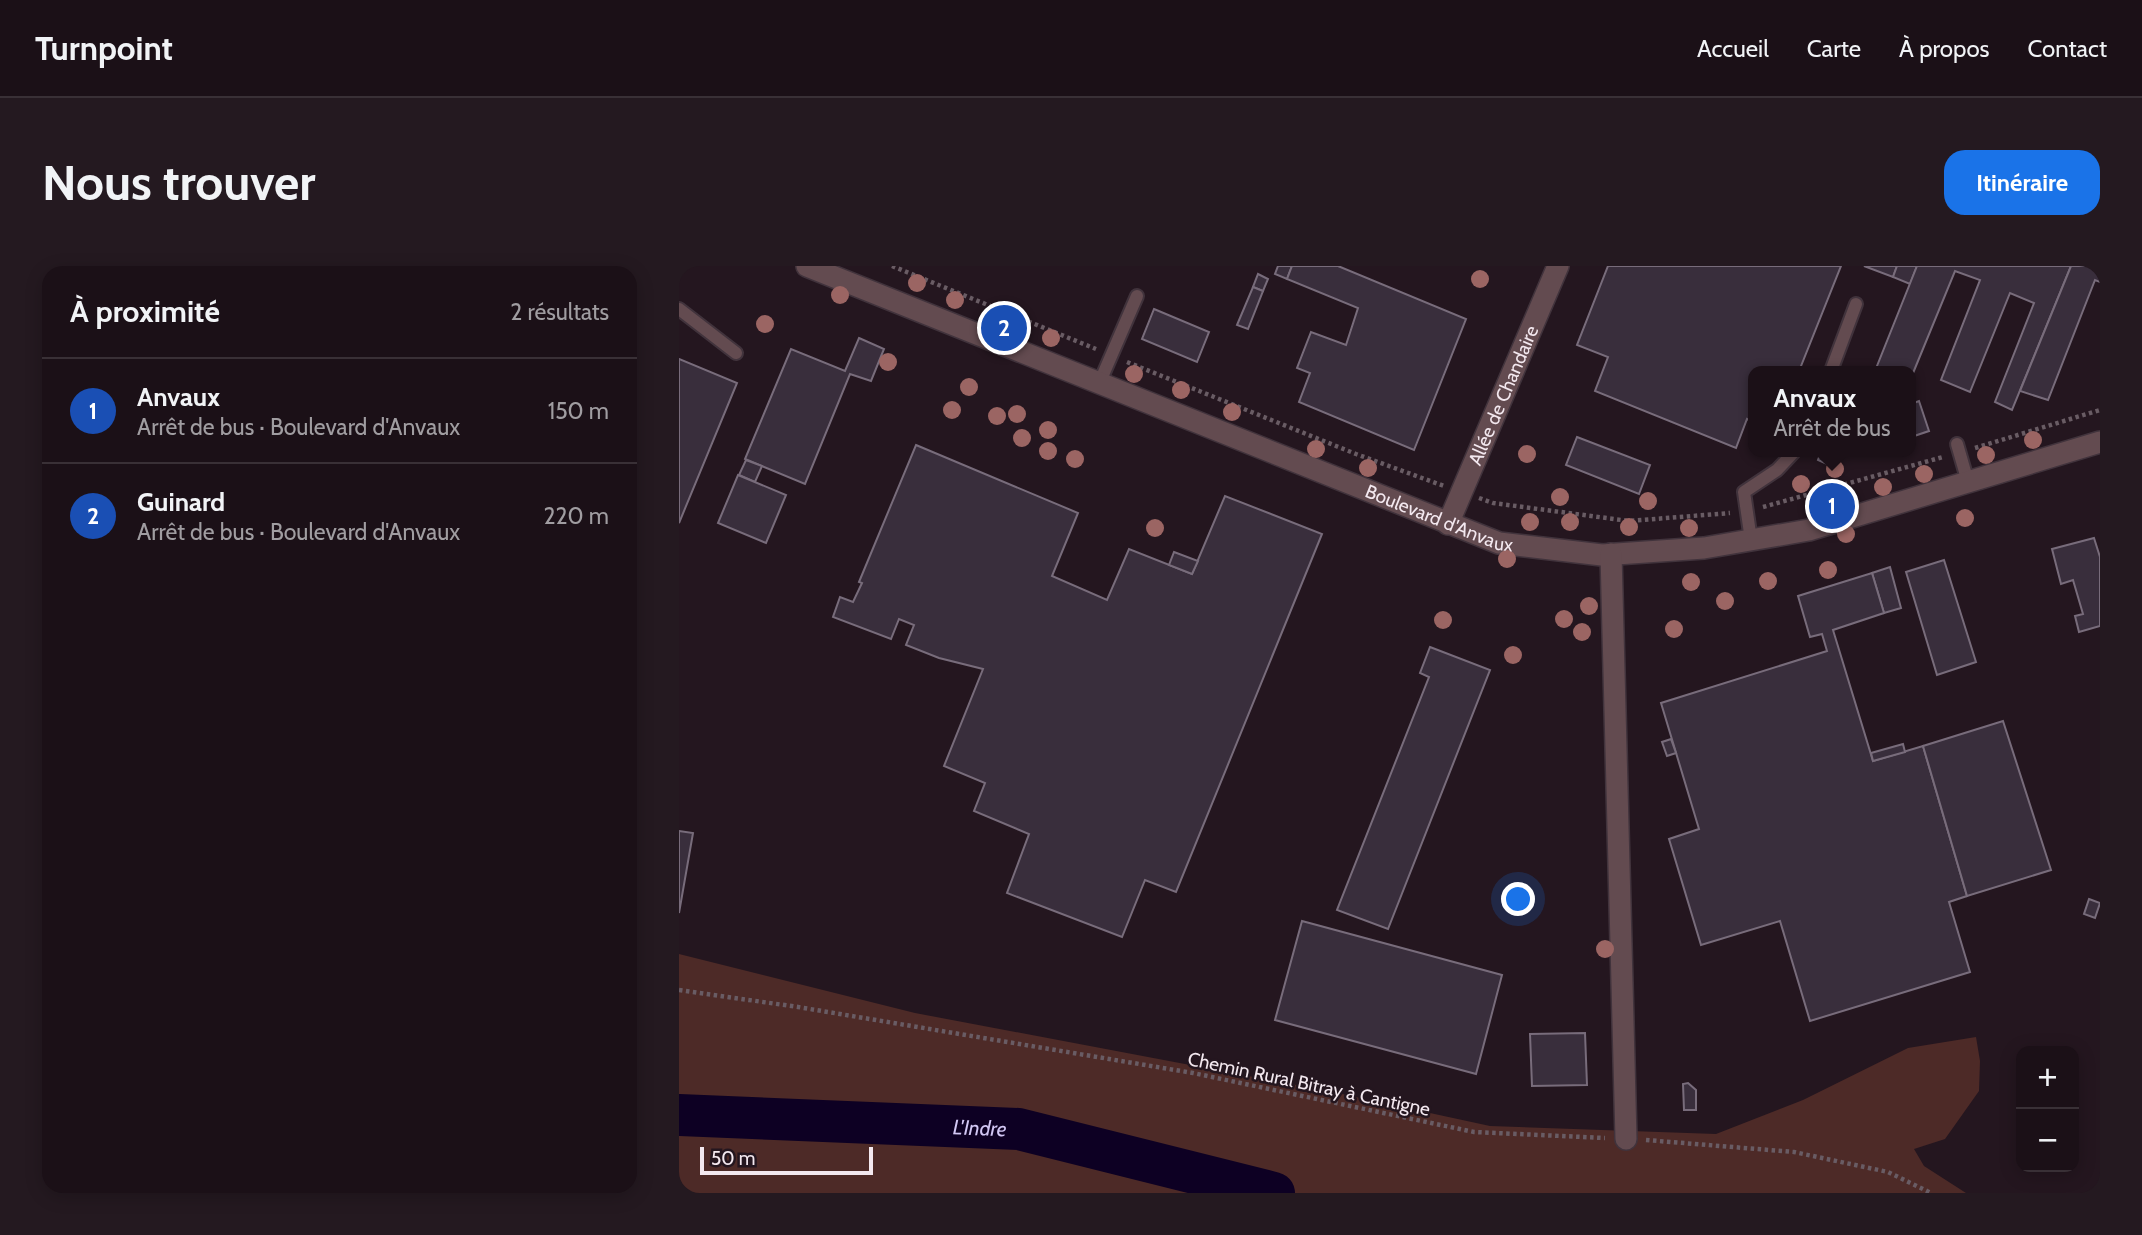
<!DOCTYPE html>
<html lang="fr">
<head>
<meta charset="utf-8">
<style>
  body { margin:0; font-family:Cabin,sans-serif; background:#241920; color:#f1f3f6 }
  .controls { position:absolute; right:21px; bottom:21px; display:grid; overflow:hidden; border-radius:14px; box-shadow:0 4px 18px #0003 }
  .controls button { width:63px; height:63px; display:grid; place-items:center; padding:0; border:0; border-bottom:2px solid #393036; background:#1b1017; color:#f1f3f6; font:35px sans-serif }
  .scale { position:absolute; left:21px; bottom:18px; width:173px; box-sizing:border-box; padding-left:7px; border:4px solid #f3e8ef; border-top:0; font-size:19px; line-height:24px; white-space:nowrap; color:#f3e8ef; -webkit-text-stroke:5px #24161f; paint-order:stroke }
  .you { position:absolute; left:840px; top:634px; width:24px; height:24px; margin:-18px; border:5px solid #fff; border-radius:50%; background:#1a73e8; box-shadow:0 0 0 10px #1a73e833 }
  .badge { display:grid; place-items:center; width:46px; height:46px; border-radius:50%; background:#1a73e8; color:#fff; font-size:23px; font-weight:700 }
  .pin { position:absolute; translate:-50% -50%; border:4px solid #fff; box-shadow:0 2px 7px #0006 }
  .popup { position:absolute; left:1069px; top:100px; width:168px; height:91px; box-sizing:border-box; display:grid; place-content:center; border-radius:14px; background:#1b1017; filter:drop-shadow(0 2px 5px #0005); font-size:23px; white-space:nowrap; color:#a09da1 }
  .popup b { font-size:26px; color:#f1f3f6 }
  .popup::after { content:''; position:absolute; left:50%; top:100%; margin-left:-14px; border:14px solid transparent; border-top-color:#1b1017 }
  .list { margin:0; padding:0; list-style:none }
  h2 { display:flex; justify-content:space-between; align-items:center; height:91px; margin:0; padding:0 28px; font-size:30px }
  h2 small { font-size:23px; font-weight:400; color:#a09da1 }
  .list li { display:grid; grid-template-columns:46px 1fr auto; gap:21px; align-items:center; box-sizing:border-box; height:105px; padding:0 28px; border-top:2px solid #393036 }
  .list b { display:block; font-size:26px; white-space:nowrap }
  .list p { margin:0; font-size:23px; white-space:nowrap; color:#a09da1 }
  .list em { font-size:23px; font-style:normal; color:#a09da1 }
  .map { position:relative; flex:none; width:1421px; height:927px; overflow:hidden; border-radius:21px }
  header { display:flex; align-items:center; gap:42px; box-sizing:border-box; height:98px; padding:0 35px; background:#1b1017; border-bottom:2px solid #393036 }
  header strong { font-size:33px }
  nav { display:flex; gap:38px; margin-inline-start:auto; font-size:24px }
  .intro { display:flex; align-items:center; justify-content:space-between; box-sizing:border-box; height:168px; padding:0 42px }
  h1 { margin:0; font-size:49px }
  .button { padding:18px 32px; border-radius:21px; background:#1a73e8; color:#fff; font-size:24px; font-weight:700 }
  main { display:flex; gap:42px; padding:0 42px }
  aside { flex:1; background:#1b1017; border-radius:21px; box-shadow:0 4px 18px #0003 }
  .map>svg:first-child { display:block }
</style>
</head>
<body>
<header>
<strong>Turnpoint</strong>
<nav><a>Accueil</a><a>Carte</a><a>À propos</a><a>Contact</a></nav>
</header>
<div class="intro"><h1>Nous trouver</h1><a class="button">Itinéraire</a></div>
<main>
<aside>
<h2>À proximité<small>2 résultats</small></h2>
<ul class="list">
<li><span class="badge" style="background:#1a4fb4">1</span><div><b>Anvaux</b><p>Arrêt de bus · Boulevard d'Anvaux</p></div><em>150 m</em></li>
<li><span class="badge" style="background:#1a4fb4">2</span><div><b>Guinard</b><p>Arrêt de bus · Boulevard d'Anvaux</p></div><em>220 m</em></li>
</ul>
</aside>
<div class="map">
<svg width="1421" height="927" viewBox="0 0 1421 927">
  <rect width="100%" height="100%" fill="#24161f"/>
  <path fill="#4d2a27" d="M 0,688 L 236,747 L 654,826 L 811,860 L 1037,868 L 1124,834 L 1229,782 L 1297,771 L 1301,795 L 1300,825 L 1266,873 L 1235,883 L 1245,900 L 1287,927 L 0,927 Z"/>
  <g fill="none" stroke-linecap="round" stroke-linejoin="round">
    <path stroke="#0d0023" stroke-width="42" id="s1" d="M 0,849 L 340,863 L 595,927"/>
  </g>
  <g fill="#392e3c" stroke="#786c7b" stroke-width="2">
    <path d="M 599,0 L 613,0 L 608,13 L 596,8 Z"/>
    <path d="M 613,0 L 659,0 L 787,53 L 735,184 L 620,136 L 631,107 L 618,102 L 632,66 L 667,79 L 679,42 L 608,13 Z"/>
    <path d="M 929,0 L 1162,0 L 1120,105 L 1074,105 L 1074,156 L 1068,153 L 1057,182 L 916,125 L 929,91 L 898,79 Z"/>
    <path d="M 1185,0 L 1218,0 L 1214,11 Z"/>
    <path d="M 1218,0 L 1238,0 L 1231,18 L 1214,11 Z"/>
    <path d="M 1238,0 L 1392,0 L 1333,144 L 1316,136 L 1355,37 L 1331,27 L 1291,126 L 1262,114 L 1301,14 L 1276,5 L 1232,112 L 1232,105 L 1196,105 Z"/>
    <path d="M 1392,0 L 1421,0 L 1421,16 L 1416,14 L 1369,134 L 1341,125 Z"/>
    <path d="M 579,8 L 589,13 L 584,25 L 574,21 Z"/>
    <path d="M 574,21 L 584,25 L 569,63 L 558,59 Z"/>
    <path d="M 475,43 L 530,66 L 518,96 L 463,73 Z"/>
    <path d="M 180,72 L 205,83 L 192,115 L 171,108 L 126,218 L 66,193 L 112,83 L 166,105 Z"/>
    <path d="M 0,93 L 58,117 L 0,257 Z"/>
    <path d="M 1240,135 L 1250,165 L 1232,171 L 1232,138 Z"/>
    <path d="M 898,171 L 971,199 L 960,228 L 887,199 Z"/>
    <path d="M 237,179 L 399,247 L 373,310 L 428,334 L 450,283 L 513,308 L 546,230 L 643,268 L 497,626 L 466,614 L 443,671 L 328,627 L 350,568 L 295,545 L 306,517 L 265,500 L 304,403 L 260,392 L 227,379 L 235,359 L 220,353 L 212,373 L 154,351 L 161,331 L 174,336 L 183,317 L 180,316 Z"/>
    <path d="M 1142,186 L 1155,186 L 1150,199 L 1139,194 Z"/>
    <path d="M 67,194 L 83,200 L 76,216 L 60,209 Z"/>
    <path d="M 59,209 L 107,229 L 87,277 L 39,257 Z"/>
    <path d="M 1415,272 L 1421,291 L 1421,360 L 1400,366 L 1396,350 L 1404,348 L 1394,314 L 1382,318 L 1373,283 Z"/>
    <path d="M 495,286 L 519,295 L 513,308 L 490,299 Z"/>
    <path d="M 1265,294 L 1297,396 L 1258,409 L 1227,306 Z"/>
    <path d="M 1211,301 L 1222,342 L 1205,347 L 1193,307 Z"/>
    <path d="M 1193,307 L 1205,347 L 1154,364 L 1194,495 L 1244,480 L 1288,630 L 1270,636 L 1291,706 L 1131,755 L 1101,655 L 1022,679 L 990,573 L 1020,563 L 982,437 L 1148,385 L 1143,368 L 1131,371 L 1119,330 Z"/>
    <path d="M 751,381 L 811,404 L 709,663 L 658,644 L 750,411 L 741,407 Z"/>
    <path d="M 1324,455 L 1372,604 L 1288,630 L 1244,480 Z"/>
    <path d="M 992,473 L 997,487 L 988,490 L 983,476 Z"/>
    <path d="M 1224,478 L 1226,486 L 1194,495 L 1192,487 Z"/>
    <path d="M 0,565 L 14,567 L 0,647 Z"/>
    <path d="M 1410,633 L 1421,637 L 1416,652 L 1405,648 Z"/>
    <path d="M 623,655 L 823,709 L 797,808 L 596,754 Z"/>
    <path d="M 906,767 L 908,819 L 853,820 L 851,768 Z"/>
    <path d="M 1009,817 L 1017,824 L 1017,844 L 1005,844 L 1004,818 Z"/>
  </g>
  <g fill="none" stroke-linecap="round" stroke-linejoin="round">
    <g stroke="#41333c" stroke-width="16">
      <g id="service">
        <path d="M 0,43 L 57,87"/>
        <path d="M 1152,105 L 1177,38"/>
        <path d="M 420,118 L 458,30"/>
        <path d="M 1278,178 L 1289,216"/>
        <path d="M 1072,274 L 1065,226 L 1098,204 L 1115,186"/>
      </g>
    </g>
    <g stroke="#41333c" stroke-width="24">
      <g id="minor">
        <path id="s2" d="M 128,0 L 820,277 L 923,289 L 1025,282 L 1130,264 L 1421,176"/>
        <path id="s3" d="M 769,258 L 879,0"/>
        <path d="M 932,288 L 947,873"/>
      </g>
    </g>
    <g stroke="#695c64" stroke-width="4.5" stroke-dasharray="3.5 3.5" stroke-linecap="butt">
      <path d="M 213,0 L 417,83"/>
      <path d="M 448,96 L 677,188 L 765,220"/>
      <path d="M 1296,182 L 1421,144"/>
      <path d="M 800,232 L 814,237 L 950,255 L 1051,247"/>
      <path d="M 1084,241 L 1264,191"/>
      <path d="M 0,724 L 119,741 L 514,807 L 795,866 L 926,872"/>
      <path d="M 967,874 L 1115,886 L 1209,906 L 1252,927"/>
    </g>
    <use href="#service" stroke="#634b50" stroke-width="12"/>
    <use href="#minor" stroke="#634b50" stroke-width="21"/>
  </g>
  <g fill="#9b6563">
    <circle cx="801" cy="13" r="9"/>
    <circle cx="238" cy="17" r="9"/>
    <circle cx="161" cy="29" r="9"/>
    <circle cx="276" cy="34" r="9"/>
    <circle cx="325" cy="51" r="9"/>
    <circle cx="86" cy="58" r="9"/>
    <circle cx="372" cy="72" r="9"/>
    <circle cx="209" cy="96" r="9"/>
    <circle cx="455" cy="108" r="9"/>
    <circle cx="290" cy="121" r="9"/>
    <circle cx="502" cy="124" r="9"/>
    <circle cx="273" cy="144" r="9"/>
    <circle cx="553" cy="146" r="9"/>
    <circle cx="338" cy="148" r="9"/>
    <circle cx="318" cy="150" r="9"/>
    <circle cx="369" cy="164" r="9"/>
    <circle cx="343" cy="172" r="9"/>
    <circle cx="1354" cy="174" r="9"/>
    <circle cx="637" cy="183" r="9"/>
    <circle cx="369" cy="185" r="9"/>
    <circle cx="848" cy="188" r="9"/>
    <circle cx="1307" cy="189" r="9"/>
    <circle cx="396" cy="193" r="9"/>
    <circle cx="689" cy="202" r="9"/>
    <circle cx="1156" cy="203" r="9"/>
    <circle cx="1245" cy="208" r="9"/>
    <circle cx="1122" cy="218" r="9"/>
    <circle cx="1204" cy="221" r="9"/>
    <circle cx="881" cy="231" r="9"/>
    <circle cx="969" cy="235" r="9"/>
    <circle cx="1144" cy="240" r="9"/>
    <circle cx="1286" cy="252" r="9"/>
    <circle cx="851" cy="256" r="9"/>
    <circle cx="891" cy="256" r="9"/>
    <circle cx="950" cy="261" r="9"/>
    <circle cx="476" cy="262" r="9"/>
    <circle cx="1010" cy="262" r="9"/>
    <circle cx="1167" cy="268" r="9"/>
    <circle cx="828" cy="293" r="9"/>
    <circle cx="1149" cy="304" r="9"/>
    <circle cx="1089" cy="315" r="9"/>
    <circle cx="1012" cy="316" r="9"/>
    <circle cx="1046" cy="335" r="9"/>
    <circle cx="910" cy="340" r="9"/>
    <circle cx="885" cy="353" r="9"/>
    <circle cx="764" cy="354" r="9"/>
    <circle cx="995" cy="363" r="9"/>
    <circle cx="903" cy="366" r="9"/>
    <circle cx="834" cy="389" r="9"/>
    <circle cx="926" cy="683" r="9"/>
  </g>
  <g text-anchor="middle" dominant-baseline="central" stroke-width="5" stroke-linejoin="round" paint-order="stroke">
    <g font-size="19" fill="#f3e8ef" stroke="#24161f">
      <text stroke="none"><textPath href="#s3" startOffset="140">Allée de Chandaire</textPath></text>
      <text stroke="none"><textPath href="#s2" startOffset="681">Boulevard d'Anvaux</textPath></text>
      <text transform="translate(630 818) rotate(12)">Chemin Rural Bitray à Cantigne</text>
    </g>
    <g font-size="21" font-style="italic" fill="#d2c7f4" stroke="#24161f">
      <text stroke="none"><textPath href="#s1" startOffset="301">L'Indre</textPath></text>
    </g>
  </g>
</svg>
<div class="controls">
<button>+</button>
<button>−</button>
</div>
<div class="scale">50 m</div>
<div class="you"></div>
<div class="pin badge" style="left:1153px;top:240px;background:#1a4fb4">1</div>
<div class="popup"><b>Anvaux</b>Arrêt de bus</div>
<div class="pin badge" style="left:325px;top:62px;background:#1a4fb4">2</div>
</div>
</main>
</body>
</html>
